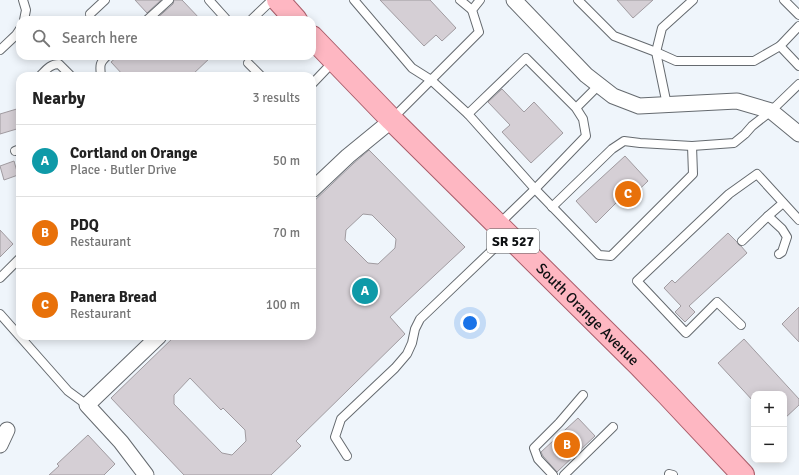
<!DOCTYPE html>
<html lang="en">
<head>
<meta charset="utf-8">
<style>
  body { margin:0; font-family:Signika,sans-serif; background:#f2f2f2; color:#222 }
  .controls { position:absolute; right:12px; bottom:12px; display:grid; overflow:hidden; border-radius:8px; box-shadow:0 2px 10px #0003 }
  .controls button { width:36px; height:36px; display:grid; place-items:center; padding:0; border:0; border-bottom:1px solid #e0e0e0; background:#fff; color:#222; font:20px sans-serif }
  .you { position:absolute; left:470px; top:323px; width:14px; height:14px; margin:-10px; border:3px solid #fff; border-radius:50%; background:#1a73e8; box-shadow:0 0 0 6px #1a73e833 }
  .badge { display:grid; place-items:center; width:26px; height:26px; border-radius:50%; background:#917b21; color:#fff; font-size:13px; font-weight:700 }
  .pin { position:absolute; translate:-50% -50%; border:2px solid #fff; box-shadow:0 1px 4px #0006 }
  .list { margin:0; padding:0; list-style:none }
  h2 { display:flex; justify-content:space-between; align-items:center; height:52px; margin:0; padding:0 16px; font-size:17px }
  h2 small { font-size:13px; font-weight:400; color:#767676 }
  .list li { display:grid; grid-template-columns:26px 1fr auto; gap:12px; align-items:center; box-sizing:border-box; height:72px; padding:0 16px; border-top:1px solid #e0e0e0 }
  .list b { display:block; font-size:15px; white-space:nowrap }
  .list p { margin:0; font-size:13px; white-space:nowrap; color:#767676 }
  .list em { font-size:13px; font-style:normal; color:#767676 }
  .icon { flex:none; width:22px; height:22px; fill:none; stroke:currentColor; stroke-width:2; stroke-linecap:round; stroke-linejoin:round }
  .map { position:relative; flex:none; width:799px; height:475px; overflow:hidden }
  .search { position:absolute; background:#fff; box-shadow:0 2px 10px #0003; left:16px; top:16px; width:300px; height:44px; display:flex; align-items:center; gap:10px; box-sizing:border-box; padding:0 14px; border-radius:12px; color:#767676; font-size:15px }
  .panel { position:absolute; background:#fff; box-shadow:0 2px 10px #0003; left:16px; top:72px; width:300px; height:268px; border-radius:12px }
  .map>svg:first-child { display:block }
</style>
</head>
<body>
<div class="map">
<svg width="799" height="475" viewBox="0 0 799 475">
  <rect width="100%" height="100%" fill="#eff5fb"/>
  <g fill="#d5cfd5" stroke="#a09ba0" fill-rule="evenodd">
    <path d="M 135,0 L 161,0 L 147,13 Z"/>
    <path d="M 174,0 L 182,0 L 201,20 L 155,20 L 173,4 Z"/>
    <path d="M 380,0 L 430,0 L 456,28 L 442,41 L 436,35 L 424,46 Z"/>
    <path d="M 617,0 L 653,0 L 633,18 Z"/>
    <path d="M 118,56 L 212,56 L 191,76 L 124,76 L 111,62 Z"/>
    <path d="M 502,89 L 524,112 L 534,102 L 563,133 L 531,163 L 502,132 L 510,125 L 488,102 Z"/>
    <path d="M 20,108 L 20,128 L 0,134 L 0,114 Z"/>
    <path d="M 369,150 L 465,247 L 390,317 L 405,334 L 296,441 L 301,446 L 271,475 L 184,475 L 111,398 L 175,336 L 312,336 L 312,203 L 354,163 ZM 363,214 L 372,215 L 396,239 L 395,248 L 378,264 L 368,263 L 345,240 L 346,230 ZM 190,378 L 221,410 L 223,408 L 245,430 L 246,441 L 232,455 L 222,453 L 174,404 L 174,395 Z"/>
    <path d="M 625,156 L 648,181 L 625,203 L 617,202 L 596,223 L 576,201 Z"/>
    <path d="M 14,161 L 18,175 L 4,180 L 0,166 Z"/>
    <path d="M 0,230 L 13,244 L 0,257 Z"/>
    <path d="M 728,233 L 737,242 L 738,244 L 741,246 L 747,253 L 689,306 L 695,312 L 685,322 L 675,312 L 681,306 L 664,288 L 672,280 L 675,283 Z"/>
    <path d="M 799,307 L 799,342 L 782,324 Z"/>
    <path d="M 744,339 L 799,399 L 799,405 L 784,419 L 784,394 L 754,394 L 754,402 L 718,363 Z"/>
    <path d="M 578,418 L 595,436 L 557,472 L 543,456 L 541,452 Z"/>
    <path d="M 88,435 L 115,464 L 104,475 L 49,475 L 59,466 L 57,464 Z"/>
  </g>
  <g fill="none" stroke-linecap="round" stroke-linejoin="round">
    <g stroke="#656a6f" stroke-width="10">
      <g id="lane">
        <path d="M 23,0 L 26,10 L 24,20"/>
        <path d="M 209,0 L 227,20"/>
        <path d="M 354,0 L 412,68 L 431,80 L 479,32 L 472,10 L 480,0"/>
        <path d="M 460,0 L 472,10"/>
        <path d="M 578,0 L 614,36 L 656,52 L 676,61 L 754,61 L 780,46"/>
        <path d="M 784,0 L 799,15"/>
        <path d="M 90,14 L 105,0"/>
        <path d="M 147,20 L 169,0"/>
        <path d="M 251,20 L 272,0"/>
        <path d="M 799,26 L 780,46 L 799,66"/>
        <path d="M 0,50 L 16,35 L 20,29"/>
        <path d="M 248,63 L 261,76"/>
        <path d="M 40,76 C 46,70 50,64 59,64 L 71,76"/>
        <path d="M 101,76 C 100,66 99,63 107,56"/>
        <path d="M 312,84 L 333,62"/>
        <path d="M 667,105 L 656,52 L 662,28 L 693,0"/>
        <path d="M 576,108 L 526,58 L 468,114 L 535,189 L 586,136 L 583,119 L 576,108 L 599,85"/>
        <path d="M 392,119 L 431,80 L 468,114"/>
        <path d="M 15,151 L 20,149"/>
        <path d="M 552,207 L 612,149 L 624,141 L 640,143 L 692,146 L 734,143 L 745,134 L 752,126 L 771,111 L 799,84"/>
        <path d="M 768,216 L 782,229 L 787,237 L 782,252 L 779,254"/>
        <path d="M 499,224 L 535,189 L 599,255 L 611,256 L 693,174 L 692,146"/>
        <path d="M 742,241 L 768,216 L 783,203"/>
        <path d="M 0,278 L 20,258"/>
        <path d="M 0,314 L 68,391 L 87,405"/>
        <path d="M 741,325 L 717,302 L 686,333 L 637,281 L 729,194 L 757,174 L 799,220"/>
        <path d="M 347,456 L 335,437 L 341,419 L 395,368 L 407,354 L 412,343 L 415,329 L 420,319 L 507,236"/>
        <path d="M 669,474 L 673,475"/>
        <path d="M 553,475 L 538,459 L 534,448 L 559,423 L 583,395"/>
        <path d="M 564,475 L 613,427"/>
      </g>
    </g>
    <g stroke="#656a6f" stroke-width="17">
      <g id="street">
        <path d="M 514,0 L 586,75 L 613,96 L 639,106 L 737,101 L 771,111 L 799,134"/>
        <path d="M 312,190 L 348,156 L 392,120"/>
        <path d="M 0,445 L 7,430"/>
        <path d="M 146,475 L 121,442 L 87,405 L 159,336"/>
      </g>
    </g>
    <g stroke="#aa5d6a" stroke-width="24">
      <g id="primary">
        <path d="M 278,0 L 296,20"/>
        <path id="s1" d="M 312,37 L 392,120 L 639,365 L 667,394 L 743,475"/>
      </g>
    </g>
    <use href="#lane" stroke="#fff" stroke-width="8"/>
    <use href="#street" stroke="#fff" stroke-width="15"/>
    <use href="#primary" stroke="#feb7c2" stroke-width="22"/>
  </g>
  <g text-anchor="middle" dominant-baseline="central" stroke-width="3.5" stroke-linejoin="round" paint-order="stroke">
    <rect fill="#fff" stroke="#565758" stroke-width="1" x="487" y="229" width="52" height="24" rx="3"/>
    <g font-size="14" font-weight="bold" fill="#0d0f11">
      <text x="513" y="241">SR 527</text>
    </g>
    <g font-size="15" fill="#0d0f11" stroke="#fff">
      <text stroke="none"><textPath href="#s1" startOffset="391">South Orange Avenue</textPath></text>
    </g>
  </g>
</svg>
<div class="controls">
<button>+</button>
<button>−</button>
</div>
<div class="you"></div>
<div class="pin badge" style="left:365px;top:291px;background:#0f9aa8">A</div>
<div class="pin badge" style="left:567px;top:445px;background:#e8710a">B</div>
<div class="pin badge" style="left:628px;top:194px;background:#e8710a">C</div>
<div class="search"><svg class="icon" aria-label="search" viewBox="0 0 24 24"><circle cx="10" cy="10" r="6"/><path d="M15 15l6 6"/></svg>Search here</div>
<section class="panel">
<h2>Nearby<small>3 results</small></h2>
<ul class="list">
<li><span class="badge" style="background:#0f9aa8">A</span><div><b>Cortland on Orange</b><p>Place · Butler Drive</p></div><em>50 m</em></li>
<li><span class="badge" style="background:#e8710a">B</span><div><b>PDQ</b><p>Restaurant</p></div><em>70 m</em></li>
<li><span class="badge" style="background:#e8710a">C</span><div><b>Panera Bread</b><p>Restaurant</p></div><em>100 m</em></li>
</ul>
</section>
</div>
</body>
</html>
